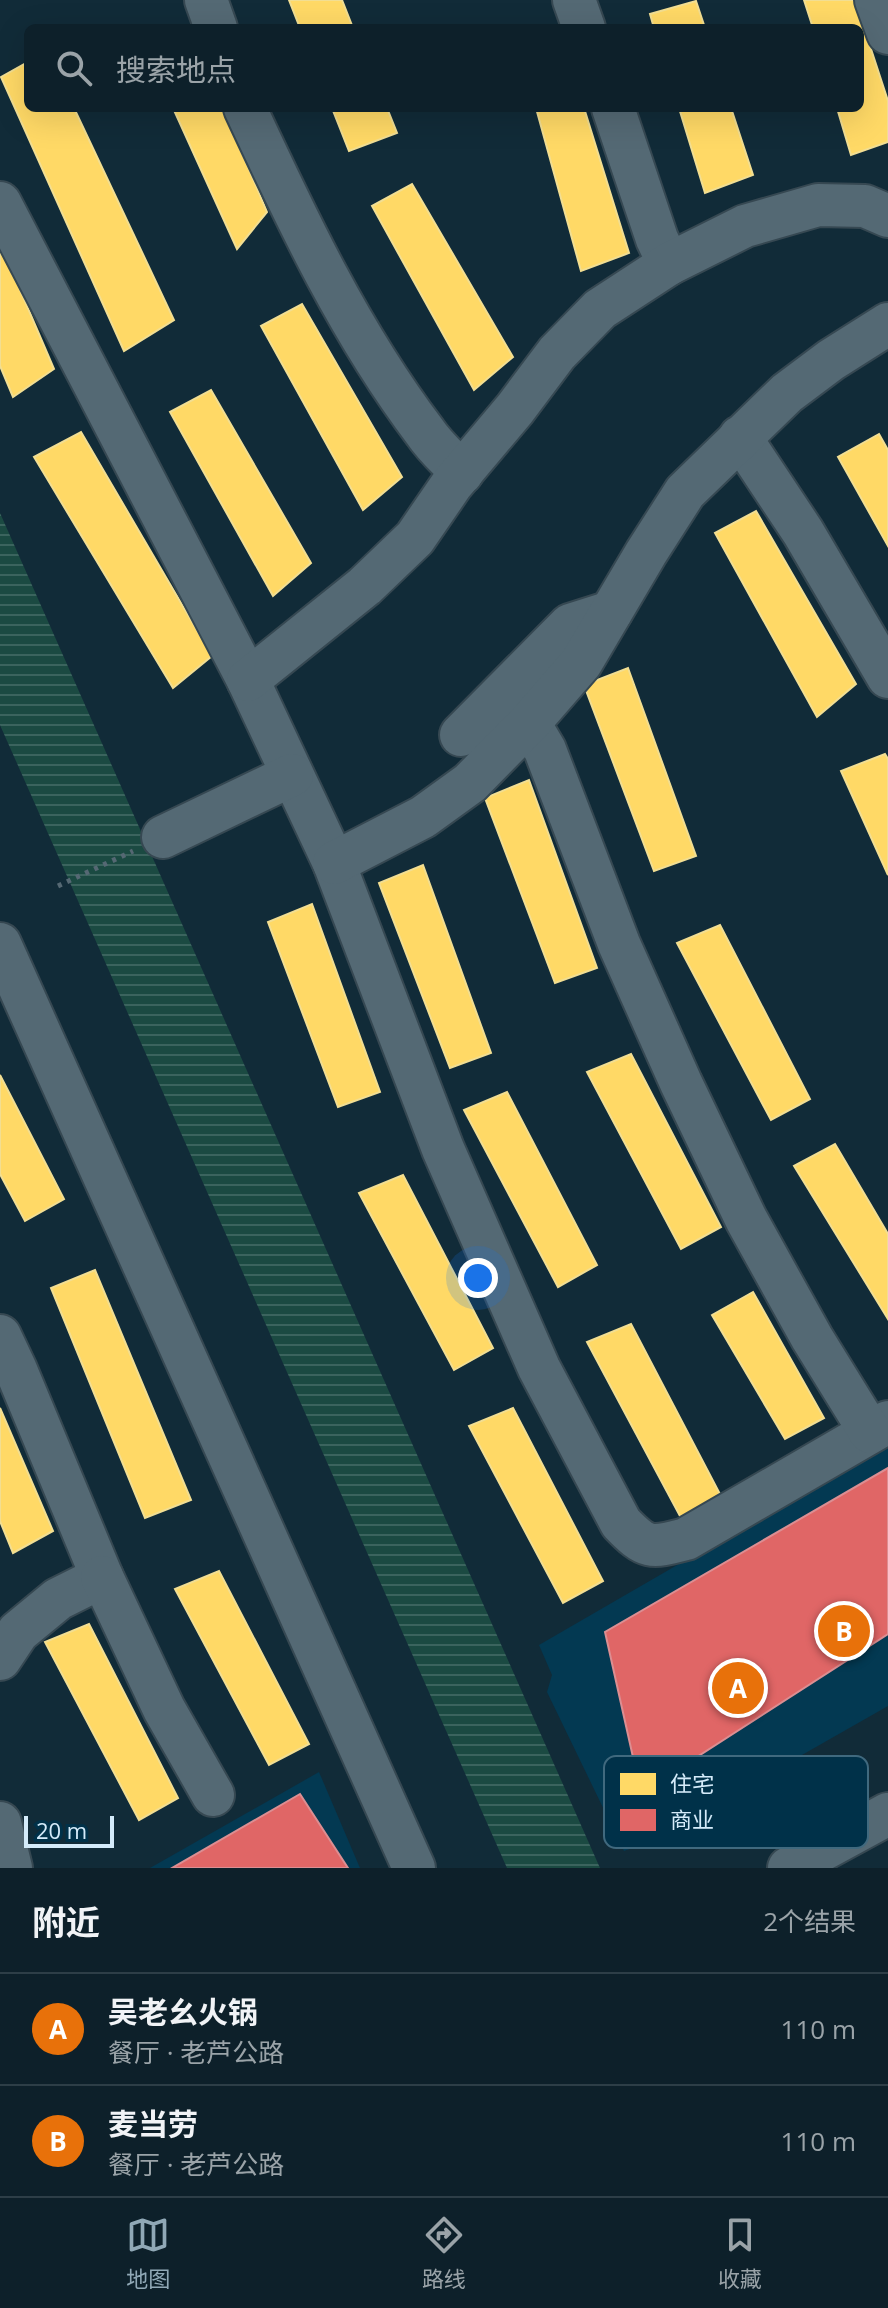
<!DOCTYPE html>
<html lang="zh">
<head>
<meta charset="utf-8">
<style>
  body { margin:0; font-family:"Open Sans","Noto Sans SC",sans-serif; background:#1b2d36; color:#f1f3f6 }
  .scale { position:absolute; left:24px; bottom:20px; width:90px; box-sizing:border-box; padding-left:8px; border:4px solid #d4ebfa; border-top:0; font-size:22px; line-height:28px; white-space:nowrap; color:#d4ebfa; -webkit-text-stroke:6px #003149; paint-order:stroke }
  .you { position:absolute; left:478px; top:1278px; width:28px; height:28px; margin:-20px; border:6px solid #fff; border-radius:50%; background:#1a73e8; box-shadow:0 0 0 12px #1a73e833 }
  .badge { display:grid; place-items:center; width:52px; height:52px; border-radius:50%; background:#90a8b6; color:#fff; font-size:26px; font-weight:700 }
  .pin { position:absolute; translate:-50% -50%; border:4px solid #fff; box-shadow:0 2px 8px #0006 }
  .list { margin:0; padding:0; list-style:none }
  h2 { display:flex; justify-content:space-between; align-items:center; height:104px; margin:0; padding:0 32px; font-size:34px }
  h2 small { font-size:26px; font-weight:400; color:#9aa3a8 }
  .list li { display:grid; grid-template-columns:52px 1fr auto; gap:24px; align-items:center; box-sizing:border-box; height:112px; padding:0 32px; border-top:2px solid #2d3e47 }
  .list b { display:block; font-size:30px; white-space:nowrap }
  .list p { margin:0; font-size:26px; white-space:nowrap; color:#9aa3a8 }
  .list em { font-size:26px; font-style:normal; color:#9aa3a8 }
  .icon { flex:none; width:44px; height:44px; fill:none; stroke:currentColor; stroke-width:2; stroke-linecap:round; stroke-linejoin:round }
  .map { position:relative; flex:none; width:888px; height:1868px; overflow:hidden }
  .search { position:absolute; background:#0d202a; box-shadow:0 8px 32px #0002; left:24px; right:24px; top:24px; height:88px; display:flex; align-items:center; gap:20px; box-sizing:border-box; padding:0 28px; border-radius:12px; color:#9aa3a8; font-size:30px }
  .sheet { height:328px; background:#0d202a }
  nav { display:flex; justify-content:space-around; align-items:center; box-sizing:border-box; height:112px; border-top:2px solid #2d3e47; background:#0d202a; font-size:22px; color:#9aa3a8 }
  nav a { display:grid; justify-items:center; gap:4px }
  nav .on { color:#90a8b6 }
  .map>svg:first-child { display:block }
</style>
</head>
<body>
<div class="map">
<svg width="888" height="1868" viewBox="0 0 888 1868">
  <defs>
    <pattern id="water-rules" width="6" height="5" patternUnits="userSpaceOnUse" patternTransform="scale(2)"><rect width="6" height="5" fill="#1b4a42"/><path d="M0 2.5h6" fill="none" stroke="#3b645e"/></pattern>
  </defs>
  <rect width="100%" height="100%" fill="#112b38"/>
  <g fill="#033952">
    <path d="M 888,1443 L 888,1706 L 651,1841 L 624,1851 L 547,1692 L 552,1675 L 539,1645 Z"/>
    <path d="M 319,1772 L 360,1868 L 150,1868 Z"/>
  </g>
  <path fill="url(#water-rules)" d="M 0,513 L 600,1868 L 507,1868 L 0,725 Z"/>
  <g fill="#ffd966" stroke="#f2de92" stroke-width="2">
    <path d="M 289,0 L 342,0 L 353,28 L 300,28 Z"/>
    <path d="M 804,0 L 855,0 L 888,101 L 888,142 L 851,155 L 837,108 L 860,108 L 860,28 L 813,28 Z"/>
    <path d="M 696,1 L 705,28 L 654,28 L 650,14 Z"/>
    <path d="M 28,62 L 28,108 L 74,108 L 174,320 L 124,351 L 1,77 Z"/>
    <path d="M 173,108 L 223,108 L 267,212 L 237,249 Z"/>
    <path d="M 332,108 L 387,108 L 397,133 L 349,151 Z"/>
    <path d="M 536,108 L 584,108 L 629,253 L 581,271 Z"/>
    <path d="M 679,108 L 731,108 L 753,175 L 705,193 Z"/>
    <path d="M 412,184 L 513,357 L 474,390 L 372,206 Z"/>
    <path d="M 0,243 L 54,369 L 13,397 L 0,366 Z"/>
    <path d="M 302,304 L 402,477 L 363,510 L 261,326 Z"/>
    <path d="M 211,390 L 311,563 L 273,596 L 170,412 Z"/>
    <path d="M 81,432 L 212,656 L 173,688 L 34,457 Z"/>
    <path d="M 879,434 L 888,450 L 888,546 L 838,457 Z"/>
    <path d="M 756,511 L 856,684 L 817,717 L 715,533 Z"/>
    <path d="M 628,668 L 696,856 L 654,871 L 584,685 Z"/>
    <path d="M 885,754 L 888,759 L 888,875 L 841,771 Z"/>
    <path d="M 529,780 L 597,968 L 555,983 L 485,798 Z"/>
    <path d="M 423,865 L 491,1053 L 450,1068 L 379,883 Z"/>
    <path d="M 312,904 L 380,1092 L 338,1107 L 268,922 Z"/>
    <path d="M 720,925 L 810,1099 L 771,1120 L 677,943 Z"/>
    <path d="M 631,1054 L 721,1227 L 681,1249 L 587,1072 Z"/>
    <path d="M 0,1075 L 64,1199 L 25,1221 L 0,1174 Z"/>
    <path d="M 507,1092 L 597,1265 L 558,1287 L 464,1110 Z"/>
    <path d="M 835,1144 L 888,1234 L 888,1319 L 794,1166 Z"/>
    <path d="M 403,1175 L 493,1348 L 454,1370 L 359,1193 Z"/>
    <path d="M 95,1270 L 191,1500 L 145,1518 L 51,1288 Z"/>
    <path d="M 753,1292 L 824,1418 L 785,1439 L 712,1315 Z"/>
    <path d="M 631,1324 L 721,1496 L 681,1518 L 587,1342 Z"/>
    <path d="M 0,1408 L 53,1531 L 13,1553 L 0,1521 Z"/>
    <path d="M 513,1408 L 603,1581 L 563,1603 L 469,1426 Z"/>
    <path d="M 219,1571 L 309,1744 L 269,1765 L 175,1589 Z"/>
    <path d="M 89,1624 L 178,1798 L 139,1820 L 45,1642 Z"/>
  </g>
  <g fill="#e06666" stroke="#dc8e92" stroke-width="2">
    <path d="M 888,1468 L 888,1634 L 641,1793 L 605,1632 Z"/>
    <path d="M 300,1794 L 348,1868 L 172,1868 Z"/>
  </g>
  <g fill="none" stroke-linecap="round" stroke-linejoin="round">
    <g stroke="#364852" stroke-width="46">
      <g id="minor">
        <path d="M 206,0 L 216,28"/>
        <path d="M 574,0 L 584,28"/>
        <path d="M 876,0 L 888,33"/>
        <path d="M 245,108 C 297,220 350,333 425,432 C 435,447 449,459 462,473"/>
        <path d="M 613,108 L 657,239 L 669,264"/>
        <path d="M 0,203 L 248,680 L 334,863 L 443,1149 L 539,1368 L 621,1523 C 647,1550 651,1548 686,1539 L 888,1422"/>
        <path d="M 740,437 L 803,532 L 888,677"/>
        <path d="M 248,680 L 365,586 L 415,538 L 452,484 L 515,409 L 557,353 L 600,309 L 669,264 L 745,226 L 818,205 L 865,206 L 888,216"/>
        <path d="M 529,723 L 545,750 L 619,944 L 681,1083 L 746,1219 L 812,1338 L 870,1432"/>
        <path d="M 461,735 L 570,625 L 611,612"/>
        <path d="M 163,837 L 292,775"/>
        <path d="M 334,863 L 423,817 L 470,783 L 529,723 L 581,663 L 646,553 L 685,492 L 787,393 L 831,360 L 888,324"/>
        <path d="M 0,944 L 414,1868"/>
        <path d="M 0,1336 L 16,1370 L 102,1577 L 58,1599 L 18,1632 L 0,1659"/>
        <path d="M 102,1577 L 164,1709 L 213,1795"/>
        <path d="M 0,1823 L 11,1868"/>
        <path d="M 789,1868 L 888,1814"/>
      </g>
    </g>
    <path stroke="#556873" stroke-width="5" stroke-dasharray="4 6" stroke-linecap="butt" d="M 58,886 L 133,851"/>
    <use href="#minor" stroke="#546974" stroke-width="42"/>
  </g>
  <rect x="604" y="1756" width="264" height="92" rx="12" fill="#003149" stroke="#40697e" stroke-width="2"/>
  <rect x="620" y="1773" width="36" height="22" fill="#ffd966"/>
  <rect x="620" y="1809" width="36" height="22" fill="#e06666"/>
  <g font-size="22" fill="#d4ebfa">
    <text x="670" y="1792">住宅</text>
    <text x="670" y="1828">商业</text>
  </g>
</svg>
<div class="scale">20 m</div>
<div class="you"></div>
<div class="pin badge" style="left:738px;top:1688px;background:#e8710a">A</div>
<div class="pin badge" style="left:844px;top:1631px;background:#e8710a">B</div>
<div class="search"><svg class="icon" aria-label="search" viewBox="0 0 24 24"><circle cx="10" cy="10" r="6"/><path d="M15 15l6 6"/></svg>搜索地点</div>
</div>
<section class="sheet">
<h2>附近<small>2个结果</small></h2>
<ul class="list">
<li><span class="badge" style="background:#e8710a">A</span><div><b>吴老幺火锅</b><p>餐厅 · 老芦公路</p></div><em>110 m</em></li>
<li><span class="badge" style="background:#e8710a">B</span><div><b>麦当劳</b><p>餐厅 · 老芦公路</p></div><em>110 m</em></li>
</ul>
</section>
<nav>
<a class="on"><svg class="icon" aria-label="map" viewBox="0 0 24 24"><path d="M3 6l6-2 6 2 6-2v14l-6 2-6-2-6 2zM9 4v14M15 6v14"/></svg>地图</a>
<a><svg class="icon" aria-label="directions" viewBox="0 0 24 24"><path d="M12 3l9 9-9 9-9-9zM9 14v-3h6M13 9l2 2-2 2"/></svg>路线</a>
<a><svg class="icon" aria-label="saved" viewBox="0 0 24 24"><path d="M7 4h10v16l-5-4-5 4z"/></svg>收藏</a>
</nav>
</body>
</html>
